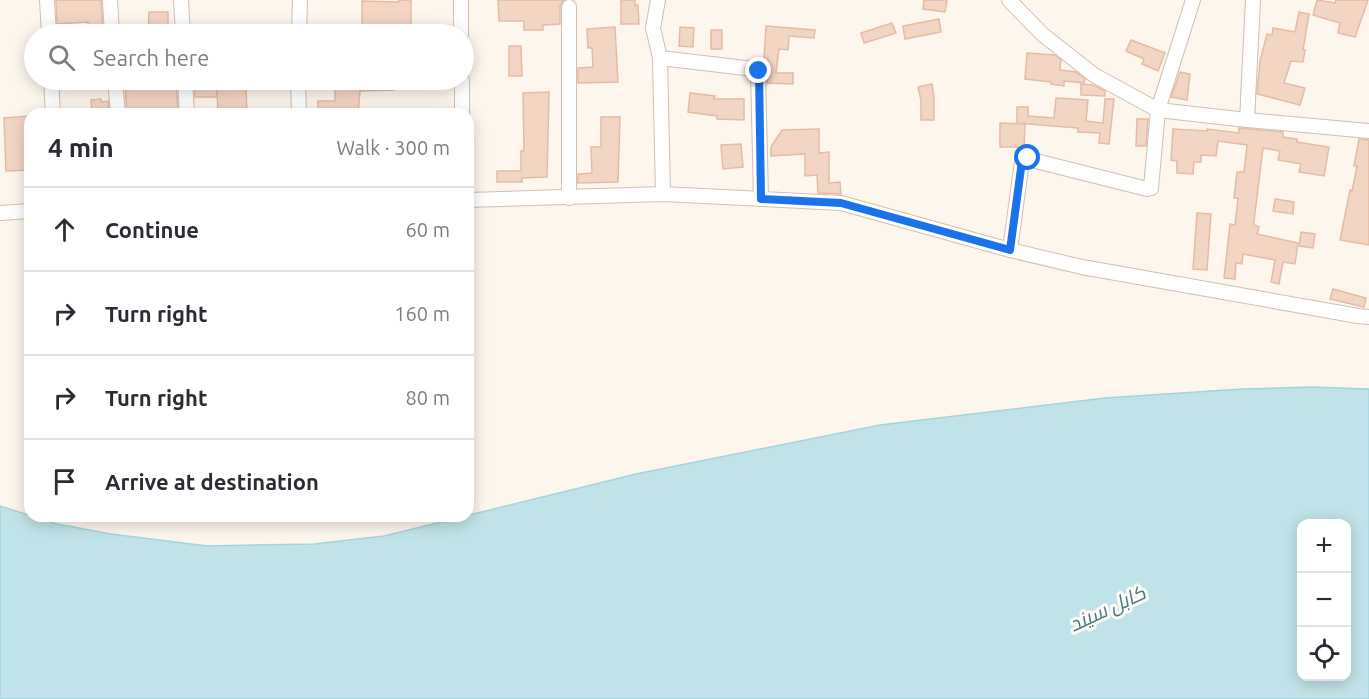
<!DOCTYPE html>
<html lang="en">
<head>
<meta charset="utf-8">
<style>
  body { margin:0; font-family:Ubuntu,Cairo,sans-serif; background:#f2f2f3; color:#2b2b33 }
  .controls { position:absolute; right:18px; bottom:18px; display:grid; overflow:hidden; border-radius:12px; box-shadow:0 3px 15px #0003 }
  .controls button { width:54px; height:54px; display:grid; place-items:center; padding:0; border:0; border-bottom:2px solid #e1e1e2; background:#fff; color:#2b2b33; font:30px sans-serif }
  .stop { position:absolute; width:18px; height:18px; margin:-14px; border:4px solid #1a73e8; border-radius:50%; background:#fff }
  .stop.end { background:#1a73e8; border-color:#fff; box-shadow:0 2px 6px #0008 }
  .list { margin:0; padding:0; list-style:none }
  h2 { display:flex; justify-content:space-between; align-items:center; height:78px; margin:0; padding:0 24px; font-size:26px }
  h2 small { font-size:20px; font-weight:400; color:#7c7c81 }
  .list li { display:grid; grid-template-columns:39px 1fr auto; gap:18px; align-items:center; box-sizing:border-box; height:84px; padding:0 24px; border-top:2px solid #e1e1e2 }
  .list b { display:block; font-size:22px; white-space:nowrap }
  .list em { font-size:20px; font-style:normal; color:#7c7c81 }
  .icon { flex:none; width:33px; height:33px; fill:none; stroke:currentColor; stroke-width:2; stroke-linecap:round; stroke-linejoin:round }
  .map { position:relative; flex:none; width:1369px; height:699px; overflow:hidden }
  .search { position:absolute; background:#fff; box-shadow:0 3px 15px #0003; left:24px; top:24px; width:450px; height:66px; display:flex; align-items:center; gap:15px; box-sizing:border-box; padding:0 21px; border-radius:33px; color:#7c7c81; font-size:22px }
  .panel { position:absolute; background:#fff; box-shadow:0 3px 15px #0003; left:24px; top:108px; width:450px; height:414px; border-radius:18px }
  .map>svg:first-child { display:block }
</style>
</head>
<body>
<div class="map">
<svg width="1369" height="699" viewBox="0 0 1369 699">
  <rect width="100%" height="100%" fill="#fdf6ec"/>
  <path fill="#bfe3e8" stroke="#a5d3da" stroke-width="1.5" fill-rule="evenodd" d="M 1311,387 L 1369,389 L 1369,699 L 0,699 L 0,506 L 57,524 L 111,534 L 207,546 L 314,544 L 384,536 L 636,474 L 880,425 L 1105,398 L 1242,389 ZM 1302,524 L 1346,524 L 1346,676 L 1302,676 Z"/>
  <g fill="#f3d5c3" stroke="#e6bba3" stroke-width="1.5">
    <path d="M 56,0 L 101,0 L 103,34 L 88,34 L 88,22 L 57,24 Z"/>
    <path d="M 399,0 L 411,0 L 411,34 L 398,34 L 398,31 L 377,31 L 377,34 L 362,34 L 362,1 L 399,2 Z"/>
    <path d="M 498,0 L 564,0 L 560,6 L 560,24 L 543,25 L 543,30 L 524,30 L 524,21 L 499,21 Z"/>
    <path d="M 621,0 L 635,0 L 635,6 L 638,5 L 639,24 L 621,24 Z"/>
    <path d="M 924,0 L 947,0 L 945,12 L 923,9 Z"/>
    <path d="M 1317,0 L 1335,3 L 1336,0 L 1368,0 L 1355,37 L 1338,33 L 1340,23 L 1313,15 Z"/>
    <path d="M 149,12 L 168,12 L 168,34 L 148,34 Z"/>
    <path d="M 1299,12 L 1309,14 L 1303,50 L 1305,50 L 1303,62 L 1291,61 L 1284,83 L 1305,88 L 1300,105 L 1257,94 L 1260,61 L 1267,34 L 1272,35 L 1273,28 L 1295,32 Z"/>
    <path d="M 939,19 L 941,32 L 905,39 L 903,26 Z"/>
    <path d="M 892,23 L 896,33 L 864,43 L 861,33 Z"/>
    <path d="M 766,26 L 815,30 L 814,38 L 789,36 L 788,50 L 779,49 L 776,73 L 793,73 L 793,84 L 767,83 L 768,58 L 764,58 Z"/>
    <path d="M 615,27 L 618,82 L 578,83 L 578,68 L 593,67 L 592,48 L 588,48 L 587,29 Z"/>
    <path d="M 680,27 L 694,28 L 693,47 L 679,46 Z"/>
    <rect x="711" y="30" width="11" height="19"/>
    <path d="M 1131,40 L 1165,53 L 1158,71 L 1142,64 L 1144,59 L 1126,51 Z"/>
    <path d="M 509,46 L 521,46 L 522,76 L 509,76 Z"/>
    <path d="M 1027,53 L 1054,55 L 1061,60 L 1060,70 L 1076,72 L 1085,79 L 1084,83 L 1064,81 L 1064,86 L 1051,84 L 1051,82 L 1025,79 Z"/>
    <path d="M 1180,72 L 1190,74 L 1187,100 L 1171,97 Z"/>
    <path d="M 159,80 L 176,80 L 178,114 L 127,114 L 125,85 L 159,83 Z"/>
    <path d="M 194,80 L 217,80 L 217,97 L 195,97 Z"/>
    <path d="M 335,80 L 394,80 L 394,90 L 360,91 L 358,114 L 318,114 L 318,101 L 335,101 Z"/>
    <path d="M 932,84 L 934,97 L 934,120 L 921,120 L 921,100 L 918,87 Z"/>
    <path d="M 1081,84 L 1093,85 L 1105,91 L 1105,96 L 1081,95 Z"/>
    <path d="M 246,88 L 247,114 L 218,114 L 217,89 Z"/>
    <path d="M 549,92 L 547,177 L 522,178 L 522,182 L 497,182 L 497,171 L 521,171 L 521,151 L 524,151 L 523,93 Z"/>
    <path d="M 690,93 L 715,96 L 714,99 L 744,99 L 744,120 L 717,119 L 717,116 L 688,112 Z"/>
    <path d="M 1056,98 L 1088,100 L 1086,121 L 1103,123 L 1105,99 L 1114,99 L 1109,144 L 1099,143 L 1100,133 L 1078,132 L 1078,128 L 1017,123 L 1017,107 L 1028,107 L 1028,116 L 1054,118 Z"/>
    <path d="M 101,99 L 101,102 L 108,101 L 109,114 L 92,114 L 91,100 Z"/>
    <path d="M 30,116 L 30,170 L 6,171 L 4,118 Z"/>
    <path d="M 601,117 L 620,117 L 618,182 L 578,183 L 578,174 L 592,173 L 591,147 L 601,147 Z"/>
    <path d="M 1137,119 L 1148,119 L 1146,146 L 1136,146 Z"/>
    <path d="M 1000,123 L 1025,124 L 1024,147 L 1000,147 Z"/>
    <path d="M 1239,128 L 1283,132 L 1283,137 L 1297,139 L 1297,142 L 1329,147 L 1324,176 L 1299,172 L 1301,164 L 1278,160 L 1280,151 L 1263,148 L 1254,221 L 1254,225 L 1259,227 L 1257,234 L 1298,243 L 1295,264 L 1283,262 L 1279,284 L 1271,282 L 1275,260 L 1243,254 L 1242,264 L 1236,263 L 1235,279 L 1224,278 L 1230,224 L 1235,225 L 1238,198 L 1234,198 L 1237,172 L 1244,172 L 1247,145 L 1218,141 L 1216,156 L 1201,155 L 1201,162 L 1194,162 L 1193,174 L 1177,173 L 1177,161 L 1171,160 L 1173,129 L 1207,131 L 1207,129 L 1239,133 Z"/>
    <path d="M 819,129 L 819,153 L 829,152 L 829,183 L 840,182 L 841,194 L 818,193 L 817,175 L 805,176 L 805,154 L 771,156 L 771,147 L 782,130 Z"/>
    <path d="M 1359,139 L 1369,140 L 1369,245 L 1340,240 L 1350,190 L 1352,191 L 1357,166 L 1354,166 Z"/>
    <path d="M 741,144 L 743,167 L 723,169 L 721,145 Z"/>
    <path d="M 1275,199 L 1294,202 L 1293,214 L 1273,211 Z"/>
    <path d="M 1197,213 L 1211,214 L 1207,270 L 1193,269 Z"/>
    <path d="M 1301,232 L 1315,234 L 1313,248 L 1299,246 Z"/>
    <path d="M 1333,289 L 1366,298 L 1364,307 L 1330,299 Z"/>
  </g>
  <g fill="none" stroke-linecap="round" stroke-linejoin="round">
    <g stroke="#d1beb0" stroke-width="16">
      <g id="minor">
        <path d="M 47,0 L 49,34"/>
        <path d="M 110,0 L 112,34"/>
        <path d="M 181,0 L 183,34"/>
        <path d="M 461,0 L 461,34"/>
        <path d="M 658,0 L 653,28 L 660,58 L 663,194"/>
        <path d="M 1009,0 L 1042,34 L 1094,75 L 1158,110 L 1247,120 L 1369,131"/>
        <path d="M 569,7 L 569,198"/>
        <path d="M 299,34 L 300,0"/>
        <path d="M 660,58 L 754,69 L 758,71 L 761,199"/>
        <path d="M 51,80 L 53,114"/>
        <path d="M 115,80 L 118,114"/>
        <path d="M 185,80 L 187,114"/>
        <path d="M 298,80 L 299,114"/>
        <path d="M 462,80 L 462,114"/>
        <path d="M 1247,120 L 1253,0"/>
        <path d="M 468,200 L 663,194 L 841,203 L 1010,250 L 1082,267 L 1358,316 L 1369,317"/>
        <path d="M 0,213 L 30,211"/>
        <path d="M 1010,250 L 1022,161 L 1024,158 L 1147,189 L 1151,188 L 1158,110 L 1193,0"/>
      </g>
    </g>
    <use href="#minor" stroke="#fff" stroke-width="14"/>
  </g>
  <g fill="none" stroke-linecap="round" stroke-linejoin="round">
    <path stroke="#1a73e8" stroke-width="8" d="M 759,71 L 761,199 L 841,203 L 1010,250 L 1022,161 L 1024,158 L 1028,158"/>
  </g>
  <g text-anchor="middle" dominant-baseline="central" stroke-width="6" stroke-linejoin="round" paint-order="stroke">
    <g font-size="20" font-style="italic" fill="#437c86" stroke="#fffaf3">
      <text transform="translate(1107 608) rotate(-25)">کابل سيند</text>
    </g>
  </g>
</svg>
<div class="controls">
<button>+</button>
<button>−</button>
<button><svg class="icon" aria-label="locate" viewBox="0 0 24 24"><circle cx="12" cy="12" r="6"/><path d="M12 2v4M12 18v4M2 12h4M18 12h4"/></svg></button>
</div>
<div class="stop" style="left:1028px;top:158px"></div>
<div class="stop end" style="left:759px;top:71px"></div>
<div class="search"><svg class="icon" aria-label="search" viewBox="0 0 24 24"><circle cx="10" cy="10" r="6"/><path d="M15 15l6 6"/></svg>Search here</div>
<section class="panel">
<h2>4 min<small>Walk · 300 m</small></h2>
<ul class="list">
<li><svg class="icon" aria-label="ahead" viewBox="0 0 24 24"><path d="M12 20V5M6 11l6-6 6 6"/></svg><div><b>Continue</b></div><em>60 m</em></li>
<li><svg class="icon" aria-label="right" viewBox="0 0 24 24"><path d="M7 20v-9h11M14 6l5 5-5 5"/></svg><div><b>Turn right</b></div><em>160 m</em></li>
<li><svg class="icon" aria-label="right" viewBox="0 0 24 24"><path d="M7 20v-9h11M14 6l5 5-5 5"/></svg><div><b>Turn right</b></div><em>80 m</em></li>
<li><svg class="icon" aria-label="arrive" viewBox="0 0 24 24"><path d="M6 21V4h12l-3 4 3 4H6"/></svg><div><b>Arrive at destination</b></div></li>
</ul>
</section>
</div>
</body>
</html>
